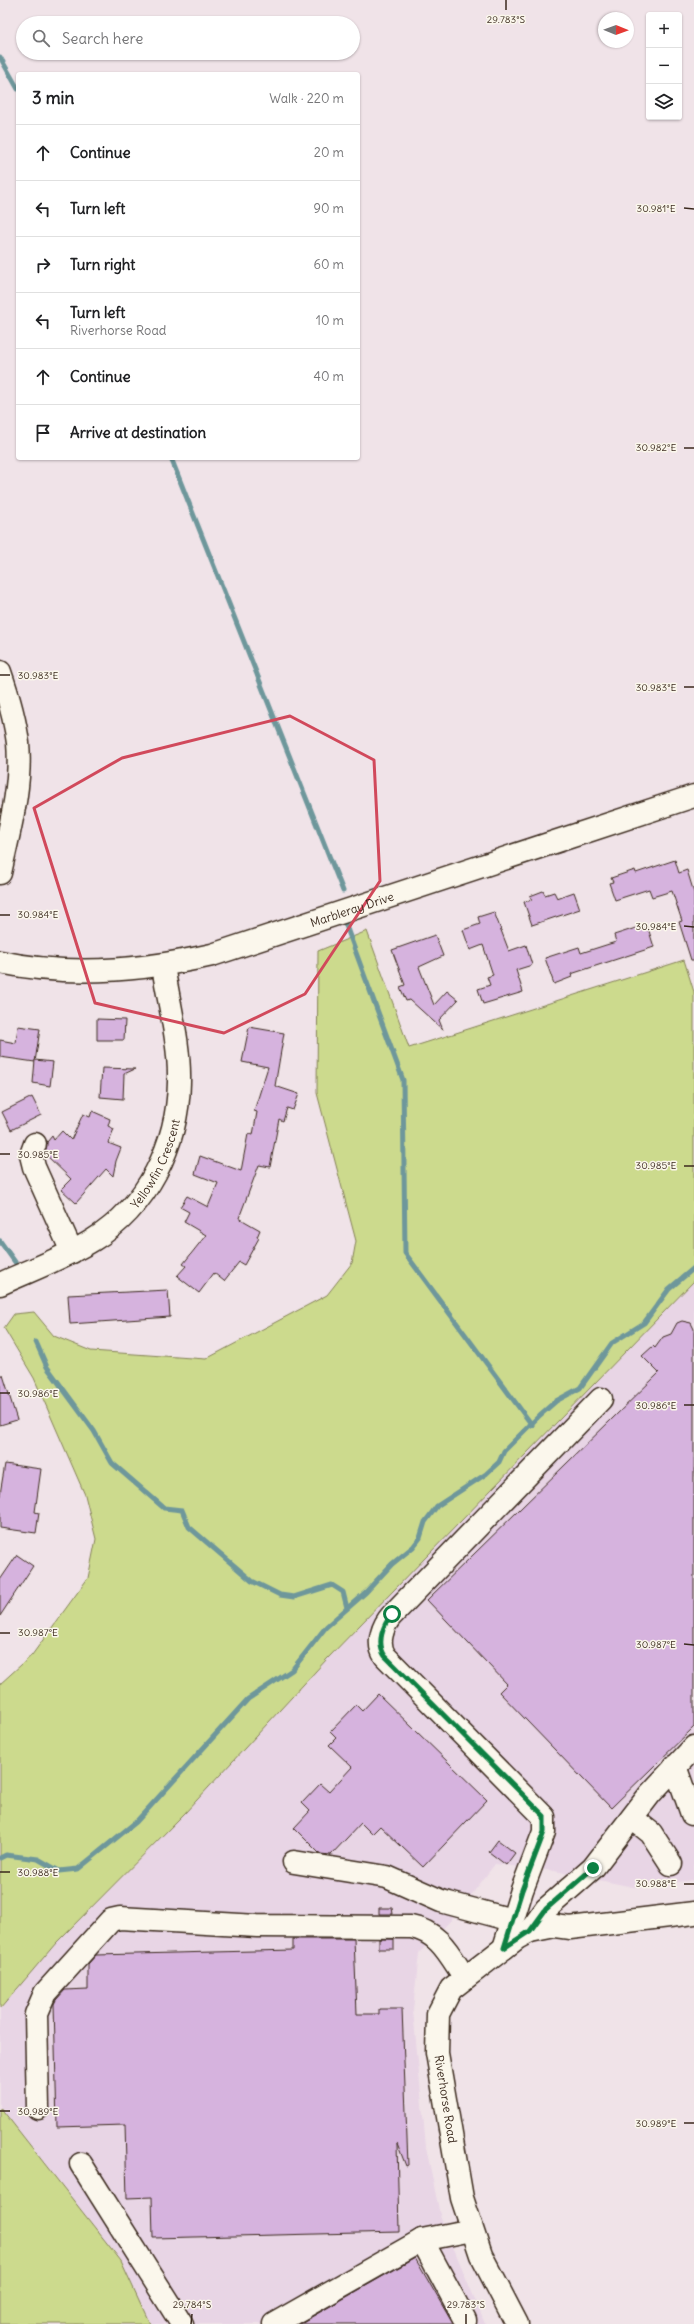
<!DOCTYPE html>
<html lang="en">
<head>
<meta charset="utf-8">
<style>
  body { margin:0; font-family:Delius,sans-serif; background:#f6f6f6; color:#202124 }
  .controls { position:absolute; right:12px; top:12px; display:grid; overflow:hidden; border-radius:4px; box-shadow:0 1px 3px #0004 }
  .controls button { width:36px; height:36px; display:grid; place-items:center; padding:0; border:0; border-bottom:1px solid #e0e0e0; background:#fff; color:#202124; font:20px sans-serif }
  .compass { position:absolute; left:598px; top:12px; width:36px; height:36px; border-radius:50%; background:#fff; box-shadow:0 1px 3px #0004; rotate:91deg }
  .stop { position:absolute; width:12px; height:12px; margin:-9px; border:3px solid #0b8043; border-radius:50%; background:#fff }
  .stop.end { background:#0b8043; border-color:#fff; box-shadow:0 1px 4px #0008 }
  .list { margin:0; padding:0; list-style:none }
  h2 { display:flex; justify-content:space-between; align-items:center; height:52px; margin:0; padding:0 16px; font-size:17px }
  h2 small { font-size:13px; font-weight:400; color:#757577 }
  .list li { display:grid; grid-template-columns:26px 1fr auto; gap:12px; align-items:center; box-sizing:border-box; height:56px; padding:0 16px; border-top:1px solid #e0e0e0 }
  .list b { display:block; font-size:15px; white-space:nowrap }
  .list p { margin:0; font-size:13px; white-space:nowrap; color:#757577 }
  .list em { font-size:13px; font-style:normal; color:#757577 }
  .icon { flex:none; width:22px; height:22px; fill:none; stroke:currentColor; stroke-width:2; stroke-linecap:round; stroke-linejoin:round }
  .map { position:relative; flex:none; width:694px; height:2324px; overflow:hidden }
  .search { position:absolute; background:#fff; box-shadow:0 1px 3px #0004; left:16px; top:16px; width:344px; height:44px; display:flex; align-items:center; gap:10px; box-sizing:border-box; padding:0 14px; border-radius:22px; color:#757577; font-size:15px }
  .panel { position:absolute; background:#fff; box-shadow:0 1px 3px #0004; left:16px; top:72px; width:344px; height:388px; border-radius:4px }
  .map>svg:first-child { display:block }
</style>
</head>
<body>
<div class="map">
<svg width="694" height="2324" viewBox="0 0 694 2324">
  <rect width="100%" height="100%" fill="#f0e3e8"/>
  <filter id="ink" filterUnits="userSpaceOnUse"><feTurbulence type="fractalNoise" baseFrequency=".025" numOctaves="2"/><feDisplacementMap in="SourceGraphic" scale="8" xChannelSelector="R" yChannelSelector="G"/><feConvolveMatrix kernelMatrix="1 2 1 2 8 2 1 2 1" color-interpolation-filters="sRGB"/></filter>
  <g filter="url(#ink)">
    <path fill="#e8d5e5" d="M 694,1281 L 694,1880 L 633,1887 L 555,1871 L 495,1864 L 456,1915 L 419,1953 L 413,2010 L 426,2147 L 440,2215 L 485,2324 L 150,2324 L 121,2261 L 0,2107 L 0,2009 L 56,1943 L 185,1813 L 327,1659 Z"/>
    <g fill="#ccda8d" stroke="#848256">
      <path d="M 367,931 L 409,1048 L 684,960 L 694,992 L 694,1281 L 327,1659 L 185,1813 L 56,1943 L 0,2009 L 0,1684 L 32,1655 L 88,1578 L 96,1539 L 85,1495 L 34,1378 L 4,1328 L 14,1314 L 34,1312 L 54,1336 L 91,1351 L 206,1359 L 327,1295 L 352,1263 L 356,1241 L 317,1093 L 318,951 Z"/>
      <path d="M 0,2107 L 121,2261 L 150,2324 L 0,2324 Z"/>
    </g>
    <g fill="none" stroke-linecap="round" stroke-linejoin="round">
      <g stroke="#6e979b" stroke-width="5">
        <path d="M 0,57 L 18,89"/>
        <path d="M 171,458 L 343,891"/>
        <path d="M 345,923 L 403,1080 L 405,1253 L 532,1425"/>
        <path d="M 0,1241 L 15,1262"/>
        <path d="M 36,1342 L 47,1367 L 94,1431 L 112,1463 L 164,1508 L 182,1510 L 189,1527 L 252,1581 L 280,1595 L 294,1597 L 332,1585 L 343,1592 L 347,1608"/>
        <path d="M 0,1858 L 6,1855 L 38,1859 L 59,1871 L 78,1869 L 136,1822 L 248,1699 L 292,1670 L 326,1627 L 366,1592 L 392,1564 L 413,1547 L 420,1538 L 425,1522 L 437,1506 L 486,1474 L 499,1462 L 504,1451 L 540,1415 L 556,1401 L 580,1388 L 612,1343 L 644,1323 L 669,1289 L 694,1268"/>
      </g>
    </g>
    <g fill="#d6b3de" stroke="#3b2a1e">
      <path d="M 675,860 L 679,873 L 687,870 L 694,893 L 694,960 L 691,960 L 679,922 L 682,921 L 672,891 L 652,897 L 649,889 L 615,900 L 609,883 L 613,882 L 611,878 L 635,870 L 636,873 Z"/>
      <path d="M 543,891 L 545,895 L 554,892 L 557,898 L 574,892 L 580,909 L 532,925 L 524,902 L 532,900 L 530,896 Z"/>
      <path d="M 494,912 L 509,951 L 526,945 L 532,965 L 516,970 L 523,992 L 483,1004 L 478,989 L 490,985 L 487,977 L 493,975 L 483,945 L 470,950 L 463,930 L 480,924 L 478,917 Z"/>
      <path d="M 642,926 L 643,929 L 648,928 L 654,947 L 571,974 L 572,977 L 554,984 L 545,958 L 579,947 L 581,953 L 606,945 L 616,942 L 614,935 Z"/>
      <path d="M 435,935 L 443,956 L 419,967 L 434,1005 L 447,991 L 458,1000 L 439,1020 L 443,1030 L 410,1000 L 406,1001 L 400,987 L 405,985 L 392,950 Z"/>
      <path d="M 97,1019 L 125,1020 L 124,1040 L 97,1040 Z"/>
      <path d="M 18,1026 L 40,1029 L 35,1062 L 0,1057 L 0,1040 L 16,1043 Z"/>
      <path d="M 249,1027 L 284,1033 L 275,1086 L 299,1094 L 293,1110 L 287,1108 L 283,1121 L 279,1119 L 270,1167 L 259,1165 L 239,1218 L 260,1230 L 257,1237 L 259,1238 L 244,1265 L 239,1262 L 224,1281 L 214,1273 L 199,1293 L 177,1276 L 186,1266 L 183,1264 L 206,1235 L 184,1222 L 189,1212 L 180,1207 L 187,1196 L 208,1207 L 218,1183 L 195,1174 L 200,1156 L 241,1171 L 248,1134 L 253,1135 L 257,1112 L 254,1111 L 268,1067 L 242,1062 Z"/>
      <path d="M 35,1060 L 53,1062 L 50,1086 L 33,1083 Z"/>
      <path d="M 102,1068 L 135,1069 L 124,1074 L 123,1099 L 100,1097 Z"/>
      <path d="M 32,1097 L 41,1115 L 11,1130 L 2,1112 Z"/>
      <path d="M 92,1111 L 110,1119 L 108,1126 L 114,1129 L 108,1143 L 121,1148 L 116,1161 L 113,1176 L 106,1169 L 76,1203 L 61,1189 L 71,1179 L 45,1154 L 47,1142 L 52,1136 L 54,1140 L 62,1131 L 71,1140 L 83,1114 L 90,1117 Z"/>
      <path d="M 168,1290 L 170,1317 L 70,1324 L 68,1295 Z"/>
      <path d="M 682,1321 L 691,1323 L 694,1329 L 694,1727 L 611,1808 L 499,1692 L 507,1684 L 427,1600 L 659,1373 L 642,1356 L 653,1346 L 655,1348 L 663,1337 L 671,1334 L 677,1323 Z"/>
      <path d="M 0,1375 L 3,1375 L 17,1420 L 0,1425 Z"/>
      <path d="M 5,1464 L 41,1469 L 35,1512 L 39,1513 L 36,1533 L 0,1528 L 0,1494 Z"/>
      <path d="M 17,1555 L 33,1566 L 0,1616 L 0,1580 Z"/>
      <path d="M 378,1694 L 487,1800 L 423,1867 L 380,1826 L 372,1834 L 361,1823 L 331,1855 L 320,1854 L 294,1828 L 310,1811 L 302,1803 L 320,1784 L 329,1792 L 352,1767 L 329,1745 L 336,1738 L 330,1732 L 356,1705 L 362,1711 Z"/>
      <path d="M 498,1840 L 515,1853 L 506,1865 L 489,1852 Z"/>
      <path d="M 379,1908 L 392,1908 L 393,1914 L 379,1914 Z"/>
      <path d="M 293,1939 L 354,1939 L 357,2014 L 379,2014 L 379,2009 L 402,2009 L 408,2165 L 406,2166 L 397,2143 L 399,2232 L 153,2238 L 152,2197 L 127,2198 L 125,2125 L 57,2127 L 54,2004 L 56,2000 L 65,1990 L 88,1989 L 88,1964 L 96,1955 L 293,1950 Z"/>
      <rect x="379" y="1939" width="15" height="10"/>
      <path d="M 415,2258 L 453,2324 L 299,2324 Z"/>
    </g>
    <g fill="none" stroke-linecap="round" stroke-linejoin="round">
      <g stroke="#3b2a1e" stroke-width="25">
        <g id="minor">
          <path d="M 0,672 C 8,695 15,719 18,743 C 22,786 9,831 0,873"/>
          <path id="s1" d="M 0,962 C 71,977 142,971 212,955 L 694,796"/>
          <path d="M 35,1144 L 31,1155 L 34,1167 L 72,1252"/>
          <path id="s2" d="M 0,1284 C 31,1270 64,1258 93,1240 C 147,1207 178,1145 179,1082 C 180,1044 169,1004 163,966"/>
          <path d="M 675,1766 L 692,1814"/>
          <path d="M 632,1818 L 651,1833 L 671,1864"/>
          <path d="M 294,1862 L 387,1877 L 441,1901 L 512,1920"/>
          <path d="M 530,1931 L 546,1909 L 593,1868 L 650,1794 L 694,1747"/>
          <path d="M 504,1948 L 522,1890 L 544,1832 L 544,1817 L 385,1656 C 376,1643 383,1625 392,1615 L 601,1399"/>
          <path d="M 38,2108 L 36,2014 L 45,1993 L 111,1920 L 120,1918 L 257,1926 L 411,1927 C 440,1932 450,1956 465,1978"/>
          <path d="M 81,2164 L 182,2324"/>
          <path d="M 422,2240 L 465,2320"/>
          <path d="M 274,2324 L 422,2240 L 472,2230"/>
          <path d="M 517,2324 L 481,2255 L 462,2198 L 437,2053 L 438,2014 L 451,1989 L 517,1938 L 530,1931 L 555,1926 L 570,1928 L 694,1913"/>
        </g>
      </g>
      <use href="#minor" stroke="#fbf7ec" stroke-width="22"/>
    </g>
  </g>
  <g fill="none" stroke-linecap="round" stroke-linejoin="round" filter="url(#ink)">
    <path stroke="#0b8043" stroke-width="5" d="M 392,1614 C 383,1625 376,1643 385,1656 L 544,1816 L 544,1832 L 522,1890 L 504,1948 L 530,1931 L 546,1909 L 593,1868"/>
  </g>
  <path fill="none" stroke="#d1495b" stroke-width="3" stroke-linejoin="round" d="M 290,716 L 374,760 L 380,881 L 305,994 L 224,1033 L 95,1003 L 34,808 L 122,758 Z"/>
  <path fill="none" stroke="#3b2a1e" stroke-width="1.5" d="M 506,10 L 506,0M 684,208 L 694,209M 684,448 L 694,448M 0,675 L 10,675M 684,687 L 694,687M 0,915 L 10,915M 684,926 L 694,927M 0,1154 L 10,1154M 684,1166 L 694,1166M 0,1393 L 10,1393M 684,1405 L 694,1405M 0,1633 L 10,1633M 684,1644 L 694,1645M 0,1872 L 10,1872M 684,1884 L 694,1884M 0,2111 L 10,2111M 684,2123 L 694,2123M 191,2324 L 192,2314M 466,2324 L 466,2314"/>
  <g text-anchor="middle" dominant-baseline="central" stroke-width="3" stroke-linejoin="round" paint-order="stroke">
    <g font-size="12" fill="#3b2a1e" stroke="#fbf7ec">
      <text stroke="none"><textPath href="#s1" startOffset="361">Marbleray Drive</textPath></text>
      <text stroke="none"><textPath href="#s2" startOffset="204">Yellowfin Crescent</textPath></text>
      <text transform="translate(446 2099) rotate(81)">Riverhorse Road</text>
    </g>
  </g>
  <g font-size="10" text-anchor="middle" fill="#3b2a1e" stroke="#fbf7ec" stroke-width="3" stroke-linejoin="round" paint-order="stroke">
    <text x="506" y="23">29.783°S</text>
    <text x="656" y="212">30.981°E</text>
    <text x="656" y="451">30.982°E</text>
    <text x="38" y="679">30.983°E</text>
    <text x="656" y="691">30.983°E</text>
    <text x="38" y="918">30.984°E</text>
    <text x="656" y="930">30.984°E</text>
    <text x="38" y="1158">30.985°E</text>
    <text x="656" y="1169">30.985°E</text>
    <text x="38" y="1397">30.986°E</text>
    <text x="656" y="1409">30.986°E</text>
    <text x="38" y="1636">30.987°E</text>
    <text x="656" y="1648">30.987°E</text>
    <text x="38" y="1876">30.988°E</text>
    <text x="656" y="1887">30.988°E</text>
    <text x="38" y="2115">30.989°E</text>
    <text x="656" y="2127">30.989°E</text>
    <text x="192" y="2308">29.784°S</text>
    <text x="466" y="2308">29.783°S</text>
  </g>
</svg>
<div class="controls">
<button>+</button>
<button>−</button>
<button><svg class="icon" aria-label="layers" viewBox="0 0 24 24"><path d="M12 4l9 5-9 5-9-5zM3 14l9 5 9-5"/></svg></button>
</div>
<svg class="compass" viewBox="-18 -18 36 36"><path d="M0-13l5 13h-10z" fill="#e53935"/><path d="M0 13l5-13h-10z" fill="#757577"/></svg>
<div class="stop" style="left:392px;top:1614px"></div>
<div class="stop end" style="left:593px;top:1868px"></div>
<div class="search"><svg class="icon" aria-label="search" viewBox="0 0 24 24"><circle cx="10" cy="10" r="6"/><path d="M15 15l6 6"/></svg>Search here</div>
<section class="panel">
<h2>3 min<small>Walk · 220 m</small></h2>
<ul class="list">
<li><svg class="icon" aria-label="ahead" viewBox="0 0 24 24"><path d="M12 20V5M6 11l6-6 6 6"/></svg><div><b>Continue</b></div><em>20 m</em></li>
<li><svg class="icon" aria-label="left" viewBox="0 0 24 24"><path d="M17 20v-9H6M10 6l-5 5 5 5"/></svg><div><b>Turn left</b></div><em>90 m</em></li>
<li><svg class="icon" aria-label="right" viewBox="0 0 24 24"><path d="M7 20v-9h11M14 6l5 5-5 5"/></svg><div><b>Turn right</b></div><em>60 m</em></li>
<li><svg class="icon" aria-label="left" viewBox="0 0 24 24"><path d="M17 20v-9H6M10 6l-5 5 5 5"/></svg><div><b>Turn left</b><p>Riverhorse Road</p></div><em>10 m</em></li>
<li><svg class="icon" aria-label="ahead" viewBox="0 0 24 24"><path d="M12 20V5M6 11l6-6 6 6"/></svg><div><b>Continue</b></div><em>40 m</em></li>
<li><svg class="icon" aria-label="arrive" viewBox="0 0 24 24"><path d="M6 21V4h12l-3 4 3 4H6"/></svg><div><b>Arrive at destination</b></div></li>
</ul>
</section>
</div>
</body>
</html>
